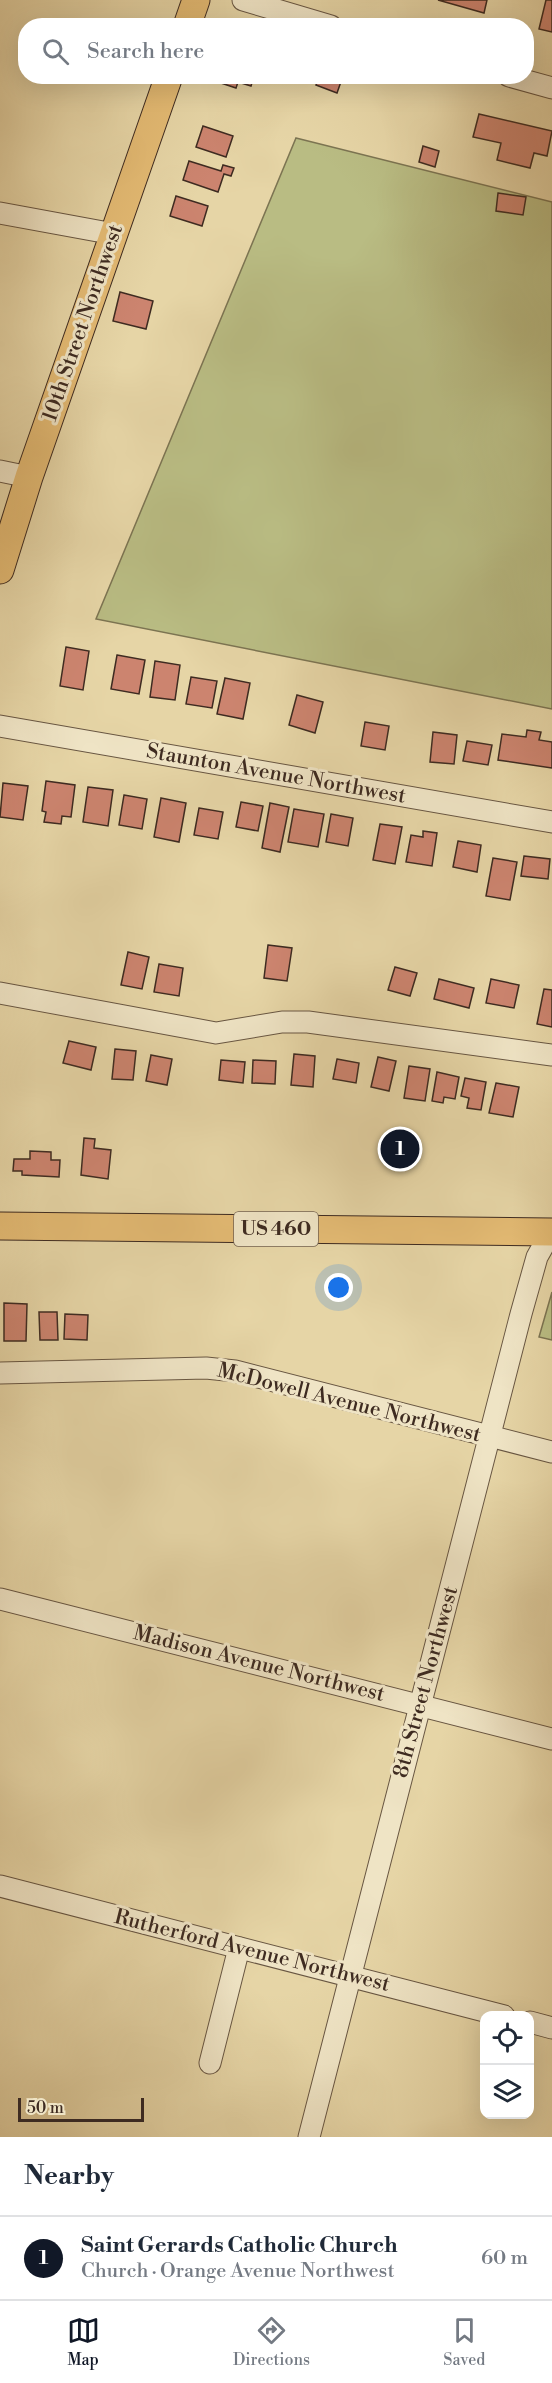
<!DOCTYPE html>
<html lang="en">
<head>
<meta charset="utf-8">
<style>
  body { margin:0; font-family:"Libre Bodoni",serif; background:#f6f6f7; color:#1f2937 }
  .controls { position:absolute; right:18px; bottom:18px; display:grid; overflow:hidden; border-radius:12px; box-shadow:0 6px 24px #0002 }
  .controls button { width:54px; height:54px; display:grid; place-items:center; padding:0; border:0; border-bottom:2px solid #e0e1e3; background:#fff; color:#1f2937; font:30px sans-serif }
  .scale { position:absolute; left:18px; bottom:15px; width:126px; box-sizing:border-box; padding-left:6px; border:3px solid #3e2b21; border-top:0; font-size:16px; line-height:21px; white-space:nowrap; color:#3e2b21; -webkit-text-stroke:4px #efe4c5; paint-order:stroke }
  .you { position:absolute; left:339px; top:1288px; width:21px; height:21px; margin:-15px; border:4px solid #fff; border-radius:50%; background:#1a73e8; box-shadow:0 0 0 9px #1a73e833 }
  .badge { display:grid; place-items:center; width:39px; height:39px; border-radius:50%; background:#111827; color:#fff; font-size:20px; font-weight:700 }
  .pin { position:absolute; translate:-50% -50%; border:3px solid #fff; box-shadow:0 2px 6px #0006 }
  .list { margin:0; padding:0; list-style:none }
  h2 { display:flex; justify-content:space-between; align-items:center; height:78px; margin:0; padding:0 24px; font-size:26px }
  h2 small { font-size:20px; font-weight:400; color:#747a83 }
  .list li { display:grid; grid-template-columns:39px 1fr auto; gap:18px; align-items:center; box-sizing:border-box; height:84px; padding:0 24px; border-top:2px solid #e0e1e3 }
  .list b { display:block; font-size:22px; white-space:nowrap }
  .list p { margin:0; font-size:20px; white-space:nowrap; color:#747a83 }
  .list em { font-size:20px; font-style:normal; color:#747a83 }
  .icon { flex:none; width:33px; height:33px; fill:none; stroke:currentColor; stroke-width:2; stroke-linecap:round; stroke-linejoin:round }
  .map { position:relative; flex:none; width:552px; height:2137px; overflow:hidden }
  .search { position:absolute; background:#fff; box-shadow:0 6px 24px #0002; left:18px; right:18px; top:18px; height:66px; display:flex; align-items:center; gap:15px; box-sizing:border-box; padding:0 21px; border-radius:24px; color:#747a83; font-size:22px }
  .sheet { height:162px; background:#fff }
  nav { display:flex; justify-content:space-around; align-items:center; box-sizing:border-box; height:84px; border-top:2px solid #e0e1e3; background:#fff; font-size:16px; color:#747a83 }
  nav a { display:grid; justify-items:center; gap:3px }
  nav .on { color:#111827 }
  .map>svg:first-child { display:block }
</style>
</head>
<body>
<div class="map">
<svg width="552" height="2137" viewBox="0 0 552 2137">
  <rect width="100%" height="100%" fill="#e6d5a6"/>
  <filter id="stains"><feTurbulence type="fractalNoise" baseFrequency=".00333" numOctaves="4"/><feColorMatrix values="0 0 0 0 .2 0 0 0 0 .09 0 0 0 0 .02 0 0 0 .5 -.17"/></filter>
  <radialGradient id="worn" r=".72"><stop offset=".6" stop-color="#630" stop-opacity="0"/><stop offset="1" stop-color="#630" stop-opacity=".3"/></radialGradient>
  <g fill="#b9bc83" stroke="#7c7452" stroke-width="1.5">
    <path d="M 296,138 L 552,202 L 552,709 L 96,619 Z"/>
    <path d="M 552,1292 L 552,1340 L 539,1337 Z"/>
  </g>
  <g fill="#cc846f" stroke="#3e2b21" stroke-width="1.5">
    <path d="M 438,0 L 487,0 L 484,13 Z"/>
    <path d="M 546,0 L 552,0 L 552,32 L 539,29 Z"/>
    <path d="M 221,76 L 254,76 L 251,86 L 238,82 L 236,88 L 218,82 Z"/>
    <path d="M 319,76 L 343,76 L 337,93 L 316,85 Z"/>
    <path d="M 479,114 L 552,131 L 547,156 L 534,153 L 530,168 L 497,160 L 501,143 L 473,137 Z"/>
    <path d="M 203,126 L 233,136 L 226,157 L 196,147 Z"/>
    <path d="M 423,146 L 439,151 L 435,167 L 419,162 Z"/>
    <path d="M 189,161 L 221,171 L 223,165 L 234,168 L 231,176 L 224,174 L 218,192 L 183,180 Z"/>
    <path d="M 498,193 L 526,197 L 523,215 L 496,211 Z"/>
    <path d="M 176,196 L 208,206 L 202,226 L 170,216 Z"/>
    <path d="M 120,292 L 153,301 L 146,329 L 113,321 Z"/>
    <path d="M 66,647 L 89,651 L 83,690 L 60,686 Z"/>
    <path d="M 117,655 L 145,660 L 139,694 L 111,689 Z"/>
    <path d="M 155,661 L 180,665 L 175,700 L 150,697 Z"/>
    <path d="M 191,677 L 217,681 L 212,708 L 186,704 Z"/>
    <path d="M 225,678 L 250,683 L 243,719 L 217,714 Z"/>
    <path d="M 297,695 L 323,702 L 315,733 L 289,725 Z"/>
    <path d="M 365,722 L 389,726 L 385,750 L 361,746 Z"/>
    <path d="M 527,730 L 541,732 L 539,740 L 552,742 L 552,768 L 498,760 L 502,734 L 526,737 Z"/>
    <path d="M 433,732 L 457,735 L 454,764 L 430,762 Z"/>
    <path d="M 467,741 L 492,745 L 488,765 L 463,761 Z"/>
    <path d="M 46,781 L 75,785 L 71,817 L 62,816 L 61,824 L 44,822 L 46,812 L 42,811 Z"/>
    <path d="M 3,783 L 28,786 L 23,820 L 0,817 Z"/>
    <path d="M 88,787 L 113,790 L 108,826 L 83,822 Z"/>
    <path d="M 124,795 L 147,799 L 142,829 L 119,825 Z"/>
    <path d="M 161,798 L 186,803 L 179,842 L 154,837 Z"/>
    <path d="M 241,802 L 263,806 L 258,831 L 236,827 Z"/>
    <path d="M 270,803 L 289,807 L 280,852 L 262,848 Z"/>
    <path d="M 199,808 L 223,812 L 218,839 L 194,835 Z"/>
    <path d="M 294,809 L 324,814 L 318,847 L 288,842 Z"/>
    <path d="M 331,814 L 353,818 L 348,846 L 326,842 Z"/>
    <path d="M 380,824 L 402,827 L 395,864 L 373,860 Z"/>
    <path d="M 423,831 L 437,833 L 432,866 L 406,862 L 411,835 L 423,837 Z"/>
    <path d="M 458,841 L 481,845 L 477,872 L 453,867 Z"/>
    <path d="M 524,856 L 550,859 L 548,879 L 521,876 Z"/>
    <path d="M 493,858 L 517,862 L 510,900 L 486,896 Z"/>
    <path d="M 268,945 L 292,948 L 287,981 L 264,978 Z"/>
    <path d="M 128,952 L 149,957 L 142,989 L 121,985 Z"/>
    <path d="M 159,964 L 183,968 L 179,996 L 154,992 Z"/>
    <path d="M 395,967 L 417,973 L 410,996 L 388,990 Z"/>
    <path d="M 439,979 L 474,988 L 469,1008 L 434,999 Z"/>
    <path d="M 491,979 L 519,985 L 514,1008 L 486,1003 Z"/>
    <path d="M 544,989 L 552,990 L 552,1027 L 537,1024 Z"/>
    <path d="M 69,1041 L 96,1047 L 91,1070 L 63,1063 Z"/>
    <path d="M 115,1049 L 136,1051 L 133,1080 L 112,1079 Z"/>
    <path d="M 294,1054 L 315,1056 L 313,1087 L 291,1085 Z"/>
    <path d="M 151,1055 L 172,1059 L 167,1085 L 146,1081 Z"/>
    <path d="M 378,1057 L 396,1061 L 389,1091 L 371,1087 Z"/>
    <path d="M 337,1059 L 359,1063 L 356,1083 L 333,1079 Z"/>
    <path d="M 221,1060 L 245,1062 L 243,1083 L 219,1080 Z"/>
    <path d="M 253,1060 L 276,1061 L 275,1084 L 252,1083 Z"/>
    <path d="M 409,1066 L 430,1069 L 425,1101 L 404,1098 Z"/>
    <path d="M 437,1072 L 459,1077 L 455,1099 L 444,1097 L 443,1103 L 432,1101 Z"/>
    <path d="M 465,1078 L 486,1082 L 481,1110 L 467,1108 L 469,1098 L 461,1096 Z"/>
    <path d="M 496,1083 L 519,1087 L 513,1117 L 489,1113 Z"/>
    <path d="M 84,1138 L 95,1139 L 94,1148 L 111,1150 L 108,1179 L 81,1175 Z"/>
    <path d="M 30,1151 L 51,1152 L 51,1160 L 60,1160 L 59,1177 L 22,1175 L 22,1171 L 13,1171 L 14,1159 L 30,1159 Z"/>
    <path d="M 4,1303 L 27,1304 L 26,1341 L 4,1341 Z"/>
    <path d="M 39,1312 L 57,1312 L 58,1340 L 40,1340 Z"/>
    <path d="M 65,1314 L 88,1315 L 87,1340 L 64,1339 Z"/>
  </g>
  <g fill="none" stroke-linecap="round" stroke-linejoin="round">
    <g stroke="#685642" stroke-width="23">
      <g id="minor">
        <path d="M 243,0 L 331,26"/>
        <path d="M 509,76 L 552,88"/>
        <path d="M 0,213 L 114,234"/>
        <path d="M 0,471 L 29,477"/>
        <path d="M 0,726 L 552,822"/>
        <path d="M 0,993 L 216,1033 L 282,1022 L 308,1022 L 552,1055"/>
        <path d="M 0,1373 L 206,1368 L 235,1371 L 552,1452"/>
        <path d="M 0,1599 L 552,1739"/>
        <path d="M 0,1886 L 504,2016"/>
        <path d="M 530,2022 L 552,2028"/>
        <path d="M 210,2063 L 239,1948"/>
        <path d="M 309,2137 L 521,1314 L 537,1257 L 552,1230"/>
      </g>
    </g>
    <g stroke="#3e2b21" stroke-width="29">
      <g id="major">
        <path d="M 187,26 L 196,0"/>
        <path d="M 0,570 L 29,477 L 169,76"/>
        <path d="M 0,1226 L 552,1232"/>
      </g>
    </g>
    <use href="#minor" stroke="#efe4c5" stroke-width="21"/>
    <use href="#major" stroke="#e3ba73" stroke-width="27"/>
  </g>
  <g text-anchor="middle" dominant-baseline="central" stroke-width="6" stroke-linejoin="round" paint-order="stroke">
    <rect fill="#efe4c5" stroke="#736252" stroke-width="1.5" x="234" y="1212" width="84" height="34" rx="4.5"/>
    <g font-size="20" font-weight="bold" fill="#3e2b21">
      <text x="276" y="1229">US 460</text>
    </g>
    <g font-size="21" fill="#3e2b21" stroke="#efe4c5">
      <text transform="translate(83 323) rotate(-71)">10th Street Northwest</text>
      <text transform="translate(276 774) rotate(10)">Staunton Avenue Northwest</text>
      <text transform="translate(349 1403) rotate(14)">McDowell Avenue Northwest</text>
      <text transform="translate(259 1664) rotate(14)">Madison Avenue Northwest</text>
      <text transform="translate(426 1682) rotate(-75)">8th Street Northwest</text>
      <text transform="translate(252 1951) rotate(14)">Rutherford Avenue Northwest</text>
    </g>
  </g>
  <rect width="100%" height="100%" filter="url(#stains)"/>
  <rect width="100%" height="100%" fill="url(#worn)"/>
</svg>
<div class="controls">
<button><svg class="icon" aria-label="locate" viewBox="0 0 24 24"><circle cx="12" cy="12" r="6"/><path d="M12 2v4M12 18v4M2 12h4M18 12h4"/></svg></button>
<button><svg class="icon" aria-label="layers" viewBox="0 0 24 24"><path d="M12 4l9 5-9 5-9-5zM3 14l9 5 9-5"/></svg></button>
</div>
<div class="scale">50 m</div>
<div class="you"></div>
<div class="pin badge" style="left:400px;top:1149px">1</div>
<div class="search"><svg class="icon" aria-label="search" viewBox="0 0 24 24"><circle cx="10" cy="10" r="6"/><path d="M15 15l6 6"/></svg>Search here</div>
</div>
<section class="sheet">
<h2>Nearby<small></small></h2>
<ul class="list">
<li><span class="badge">1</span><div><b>Saint Gerards Catholic Church</b><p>Church · Orange Avenue Northwest</p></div><em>60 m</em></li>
</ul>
</section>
<nav>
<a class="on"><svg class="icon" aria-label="map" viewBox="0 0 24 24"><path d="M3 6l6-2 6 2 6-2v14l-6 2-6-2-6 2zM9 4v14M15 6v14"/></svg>Map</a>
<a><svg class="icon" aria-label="directions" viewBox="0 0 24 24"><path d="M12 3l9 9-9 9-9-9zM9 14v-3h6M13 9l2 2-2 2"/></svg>Directions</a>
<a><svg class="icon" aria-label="saved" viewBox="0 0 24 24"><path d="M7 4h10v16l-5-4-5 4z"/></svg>Saved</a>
</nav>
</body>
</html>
